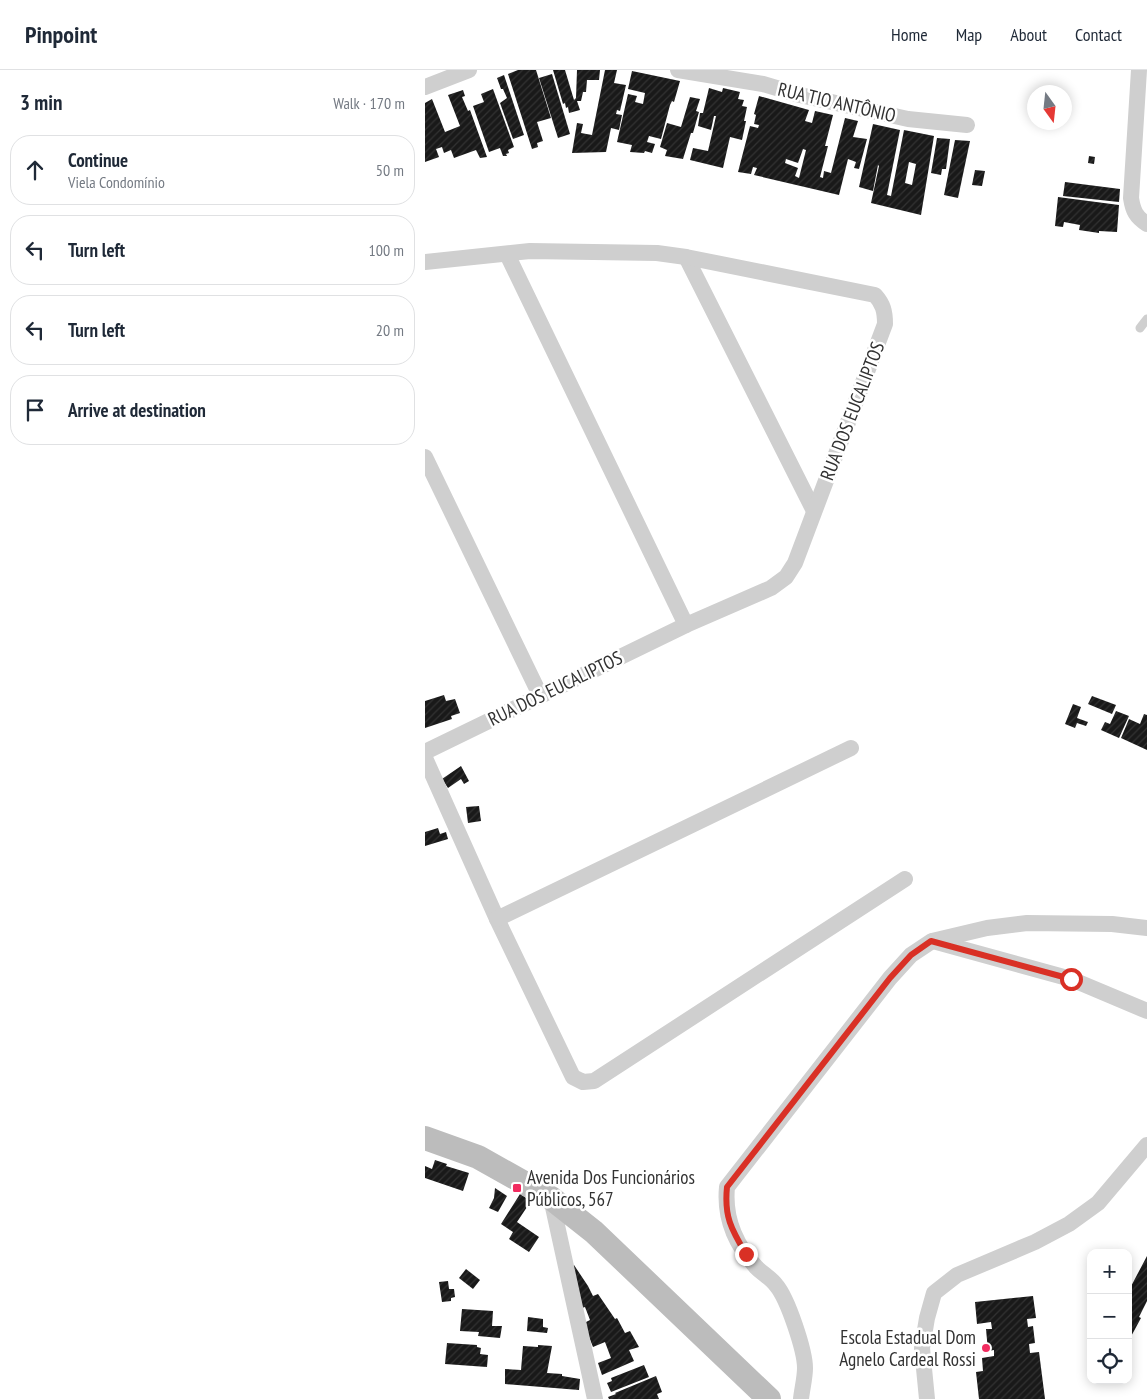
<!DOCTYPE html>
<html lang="en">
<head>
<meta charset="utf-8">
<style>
  body { margin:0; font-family:"PT Sans Narrow",sans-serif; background:#f6f6f7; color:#1f2937 }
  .controls { position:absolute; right:15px; bottom:15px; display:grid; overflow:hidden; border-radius:10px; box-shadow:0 2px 12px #0003 }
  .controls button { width:45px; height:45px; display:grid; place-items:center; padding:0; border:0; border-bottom:1px solid #e0e1e3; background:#fff; color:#1f2937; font:25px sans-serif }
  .compass { position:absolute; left:602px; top:15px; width:45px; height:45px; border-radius:50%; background:#fff; box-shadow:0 2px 12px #0003; rotate:165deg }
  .stop { position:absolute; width:15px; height:15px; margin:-11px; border:4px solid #d93025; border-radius:50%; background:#fff }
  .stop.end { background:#d93025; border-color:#fff; box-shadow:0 1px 5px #0008 }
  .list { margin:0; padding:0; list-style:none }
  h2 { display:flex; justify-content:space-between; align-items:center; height:65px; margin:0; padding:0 20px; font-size:21px }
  h2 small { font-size:16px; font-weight:400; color:#747a83 }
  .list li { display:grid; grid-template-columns:32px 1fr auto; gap:15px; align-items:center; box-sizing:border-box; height:70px; margin:0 10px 10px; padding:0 10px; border:1px solid #e0e1e3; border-radius:20px }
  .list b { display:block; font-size:19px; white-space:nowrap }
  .list p { margin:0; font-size:16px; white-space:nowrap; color:#747a83 }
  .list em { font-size:16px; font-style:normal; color:#747a83 }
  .icon { flex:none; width:28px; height:28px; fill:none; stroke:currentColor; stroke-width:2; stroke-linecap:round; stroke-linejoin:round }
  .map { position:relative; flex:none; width:722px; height:1329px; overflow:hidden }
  header { display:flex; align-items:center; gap:30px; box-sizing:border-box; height:70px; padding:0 25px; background:#fff; border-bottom:1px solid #e0e1e3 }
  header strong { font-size:24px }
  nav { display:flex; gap:28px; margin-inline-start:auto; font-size:18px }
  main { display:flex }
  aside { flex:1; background:#fff }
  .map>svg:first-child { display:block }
</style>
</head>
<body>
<header>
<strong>Pinpoint</strong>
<nav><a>Home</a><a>Map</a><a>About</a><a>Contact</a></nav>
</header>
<main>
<aside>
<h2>3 min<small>Walk · 170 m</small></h2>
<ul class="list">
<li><svg class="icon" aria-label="ahead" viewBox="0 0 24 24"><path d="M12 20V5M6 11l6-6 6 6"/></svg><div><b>Continue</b><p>Viela Condomínio</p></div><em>50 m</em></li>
<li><svg class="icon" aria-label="left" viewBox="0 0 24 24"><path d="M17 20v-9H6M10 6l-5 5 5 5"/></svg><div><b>Turn left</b></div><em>100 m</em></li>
<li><svg class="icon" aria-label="left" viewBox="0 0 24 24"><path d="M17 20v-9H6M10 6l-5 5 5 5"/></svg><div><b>Turn left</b></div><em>20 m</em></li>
<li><svg class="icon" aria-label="arrive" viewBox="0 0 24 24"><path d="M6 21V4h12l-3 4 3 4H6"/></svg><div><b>Arrive at destination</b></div></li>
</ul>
</aside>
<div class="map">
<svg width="722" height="1329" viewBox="0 0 722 1329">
  <defs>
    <pattern id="building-hatch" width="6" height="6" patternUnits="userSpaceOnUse" patternTransform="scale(1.25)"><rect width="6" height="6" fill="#191919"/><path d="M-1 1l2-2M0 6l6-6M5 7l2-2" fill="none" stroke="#323232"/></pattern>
  </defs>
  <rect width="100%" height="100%" fill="#fff"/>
  <g fill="url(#building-hatch)" fill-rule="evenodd">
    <path d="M 93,0 L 111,0 L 126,48 L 112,52 L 118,71 L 112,73 L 113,77 L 107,79 L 83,4 Z"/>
    <path d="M 128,0 L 140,0 L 149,30 L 151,28 L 152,0 L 175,0 L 174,10 L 162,10 L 161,22 L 158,22 L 156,31 L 152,31 L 155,40 L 144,43 L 143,37 L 141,38 L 140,33 L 138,34 Z"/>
    <path d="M 180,0 L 192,0 L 189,13 L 201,15 L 195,41 L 192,40 L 191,44 L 197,45 L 194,60 L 186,58 L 181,82 L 147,83 L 152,53 L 158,54 L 156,63 L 167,65 Z"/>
    <path d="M 207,1 L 255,11 L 249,32 L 247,31 L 245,35 L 236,69 L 224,66 L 222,72 L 230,74 L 227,83 L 220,81 L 219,83 L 205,82 L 207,75 L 192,72 L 203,24 L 212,26 L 210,32 L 218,34 L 220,23 L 203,19 Z"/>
    <path d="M 127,4 L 145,64 L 133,68 L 114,8 Z"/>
    <path d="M 79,5 L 99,65 L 88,69 L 75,33 L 82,28 L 78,19 L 76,19 L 72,8 Z"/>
    <path d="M 284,18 L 297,22 L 298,18 L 315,22 L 313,29 L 319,30 L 317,36 L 322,37 L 319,51 L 321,51 L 317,70 L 305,67 L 298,98 L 265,90 L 268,78 L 283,81 L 291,46 L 289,46 L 286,60 L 273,56 L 275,43 L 278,43 Z"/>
    <path d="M 68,19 L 89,77 L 83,80 L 84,83 L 81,84 L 82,86 L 78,86 L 75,78 L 64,82 L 48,36 L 59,32 L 56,24 Z"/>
    <path d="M 38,20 L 40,26 L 37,27 L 43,41 L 45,40 L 62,87 L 55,88 L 51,80 L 29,88 L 26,80 L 19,83 L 17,77 L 11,79 L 14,87 L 0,92 L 0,33 L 7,29 L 20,62 L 35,56 L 23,25 Z"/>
    <path d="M 334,26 L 384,40 L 380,51 L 387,53 L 390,41 L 408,45 L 400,76 L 403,76 L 395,107 L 398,108 L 399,101 L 406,103 L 420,48 L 433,51 L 428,67 L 442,69 L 434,99 L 429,98 L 431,92 L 423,89 L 414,125 L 329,105 L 332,98 L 328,97 L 326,104 L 313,102 L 325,56 L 333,58 L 334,55 L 329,54 L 331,45 L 329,44 ZM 378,79 L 381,80 L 374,108 L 370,106 L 373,98 L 360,93 L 361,89 L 373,93 Z"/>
    <path d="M 265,27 L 275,29 L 271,41 L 274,42 L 268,63 L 266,63 L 258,89 L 240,86 L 242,80 L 235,77 L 242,53 L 256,57 Z"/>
    <path d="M 448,54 L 475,60 L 462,125 L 466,126 L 479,60 L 509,66 L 496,145 L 446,133 L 454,96 L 453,95 L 448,121 L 434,117 ZM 484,92 L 491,94 L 487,115 L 480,113 Z"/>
    <path d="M 512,68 L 525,69 L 521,99 L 517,99 L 516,105 L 506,103 Z"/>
    <path d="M 530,70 L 545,71 L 533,128 L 519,125 Z"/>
    <path d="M 664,86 L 670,87 L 669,94 L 663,93 Z"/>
    <path d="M 550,100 L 560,101 L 557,116 L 547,115 Z"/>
    <path d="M 640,112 L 695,119 L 694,132 L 638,126 Z"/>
    <path d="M 633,127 L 694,135 L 692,162 L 674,161 L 674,163 L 654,160 L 655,155 L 639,152 L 638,157 L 630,156 Z"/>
    <path d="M 19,625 L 21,631 L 30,629 L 35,643 L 26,646 L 27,649 L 0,658 L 0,631 Z"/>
    <path d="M 667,626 L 691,635 L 687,644 L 663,634 Z"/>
    <path d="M 648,634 L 656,637 L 652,648 L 663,652 L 661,656 L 652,653 L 650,658 L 640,654 Z"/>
    <path d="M 691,641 L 704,646 L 694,668 L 676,660 L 680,652 L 685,654 Z"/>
    <path d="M 719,644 L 722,645 L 722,680 L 696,668 L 704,649 L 715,654 Z"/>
    <path d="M 36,696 L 44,711 L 39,714 L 36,709 L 23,718 L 17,709 Z"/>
    <path d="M 54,736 L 56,751 L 43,753 L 41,737 Z"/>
    <path d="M 13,758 L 15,764 L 21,762 L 23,769 L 0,776 L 0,762 Z"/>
    <path d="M 10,1090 L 22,1094 L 21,1096 L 44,1103 L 38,1121 L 0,1108 L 0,1096 L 7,1099 Z"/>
    <path d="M 70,1118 L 82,1126 L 73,1142 L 64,1138 L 69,1128 Z"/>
    <path d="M 95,1124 L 106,1131 L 92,1152 L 114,1167 L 104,1182 L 84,1169 L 88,1162 L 76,1154 Z"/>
    <path d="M 722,1186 L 722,1231 L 714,1247 L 716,1248 L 703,1272 L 703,1222 Z"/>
    <path d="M 149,1195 L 163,1216 L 168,1226 L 173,1224 L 190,1249 L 192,1248 L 200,1263 L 205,1261 L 214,1277 L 204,1280 L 209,1291 L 177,1305 L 173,1293 L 186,1288 L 180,1272 L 168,1277 L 162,1262 L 159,1253 L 165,1250 L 160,1237 L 157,1238 L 143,1197 Z"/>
    <path d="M 41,1199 L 55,1210 L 48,1219 L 34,1208 Z"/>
    <path d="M 23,1211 L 24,1219 L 29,1219 L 30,1227 L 26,1228 L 26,1231 L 17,1232 L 14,1212 Z"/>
    <path d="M 608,1226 L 611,1248 L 602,1249 L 603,1257 L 608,1256 L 610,1273 L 604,1274 L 605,1283 L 614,1282 L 620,1329 L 554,1329 L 551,1302 L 558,1301 L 557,1288 L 569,1286 L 569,1280 L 563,1281 L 561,1259 L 567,1259 L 566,1252 L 552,1254 L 550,1232 Z"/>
    <path d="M 37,1239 L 68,1241 L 67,1256 L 77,1256 L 75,1268 L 53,1266 L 54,1262 L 35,1261 Z"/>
    <path d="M 103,1247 L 118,1249 L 118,1257 L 123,1258 L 122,1263 L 102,1261 Z"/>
    <path d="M 22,1273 L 52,1275 L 52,1277 L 56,1278 L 55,1284 L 63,1285 L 62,1297 L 20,1294 Z"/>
    <path d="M 113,1275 L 127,1276 L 122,1303 L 137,1304 L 137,1306 L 155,1309 L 154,1320 L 80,1314 L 80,1299 L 96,1300 L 98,1276 L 113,1277 Z"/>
    <path d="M 219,1295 L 224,1307 L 186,1322 L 182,1313 L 187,1311 L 186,1308 Z"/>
    <path d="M 231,1306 L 237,1322 L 232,1324 L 234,1329 L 184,1329 L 183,1327 L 191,1324 L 190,1323 Z"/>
  </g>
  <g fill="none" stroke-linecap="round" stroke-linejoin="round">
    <path stroke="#cfcfcf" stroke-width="9" d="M 715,258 L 722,249"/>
    <g stroke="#cfcfcf" stroke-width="16">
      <path d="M 253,0 L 338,14 L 375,25 L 483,49 L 542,55"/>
      <path d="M 714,0 L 706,128 C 708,141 711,147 722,154"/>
      <path d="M 0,17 L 44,0"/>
      <path d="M 82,184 L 261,555"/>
      <path d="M 261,187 L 389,441"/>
      <path d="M 0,192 L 105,181 L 232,183 L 261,187 L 450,225 C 458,234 460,241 460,254 L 370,493 L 361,507 L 346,518 L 261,555 L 0,682"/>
      <path d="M 0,387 L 115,625"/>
      <path d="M 0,688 L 72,849 L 148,1007 L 158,1012 L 169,1011 L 480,809"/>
      <path d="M 72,849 L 426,678"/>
      <path d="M 508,871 L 646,909 L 722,941"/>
      <path d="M 126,1128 L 170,1329"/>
      <path d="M 376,1329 C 377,1319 380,1308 380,1298 C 380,1281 363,1229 351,1215 C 346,1208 338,1204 331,1197 C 310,1174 299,1148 302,1117 L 465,908 L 486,885 L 507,871 L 562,858 L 602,853 L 687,854 L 722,858"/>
      <path d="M 502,1329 L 497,1278 L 502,1248 L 509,1223 L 532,1205 L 610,1172 L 644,1154 L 673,1133 L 722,1075"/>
    </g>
    <path stroke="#bcbcbc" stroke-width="24" d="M 0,1068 L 53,1087 L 126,1128 L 169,1162 L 344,1329"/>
  </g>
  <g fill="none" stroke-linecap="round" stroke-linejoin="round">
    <path stroke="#d93025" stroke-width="6" d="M 321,1184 C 306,1159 299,1146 302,1117 L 465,908 L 486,885 L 506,871 L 646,909"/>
  </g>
  <g fill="#f12c60" stroke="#fff" stroke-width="2">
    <rect x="87" y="1113" width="10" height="10" rx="2.5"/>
    <circle cx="561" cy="1278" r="5"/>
  </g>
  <g text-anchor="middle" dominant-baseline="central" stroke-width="5" stroke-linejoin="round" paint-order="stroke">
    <g font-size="19" fill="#323232" stroke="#fff">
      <text transform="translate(412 32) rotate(13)">RUA TIO ANTÔNIO</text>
      <text transform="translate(427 341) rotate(-69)">RUA DOS EUCALIPTOS</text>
      <text transform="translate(130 618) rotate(-26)">RUA DOS EUCALIPTOS</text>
    </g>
    <g font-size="19" fill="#323232" stroke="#fff" text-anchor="start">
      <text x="102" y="1107">Avenida Dos Funcionários<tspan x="102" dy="22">Públicos, 567</tspan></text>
      <text x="551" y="1267" text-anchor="end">Escola Estadual Dom<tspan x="551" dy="22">Agnelo Cardeal Rossi</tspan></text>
    </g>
  </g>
</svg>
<div class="controls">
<button>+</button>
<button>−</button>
<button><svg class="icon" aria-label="locate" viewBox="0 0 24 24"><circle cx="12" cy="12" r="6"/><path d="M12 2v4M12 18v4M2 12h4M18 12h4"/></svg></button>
</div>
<svg class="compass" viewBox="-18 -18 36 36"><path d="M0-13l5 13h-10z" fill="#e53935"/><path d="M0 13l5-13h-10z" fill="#747a83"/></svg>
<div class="stop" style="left:646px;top:909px"></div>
<div class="stop end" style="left:321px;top:1184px"></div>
</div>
</main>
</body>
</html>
